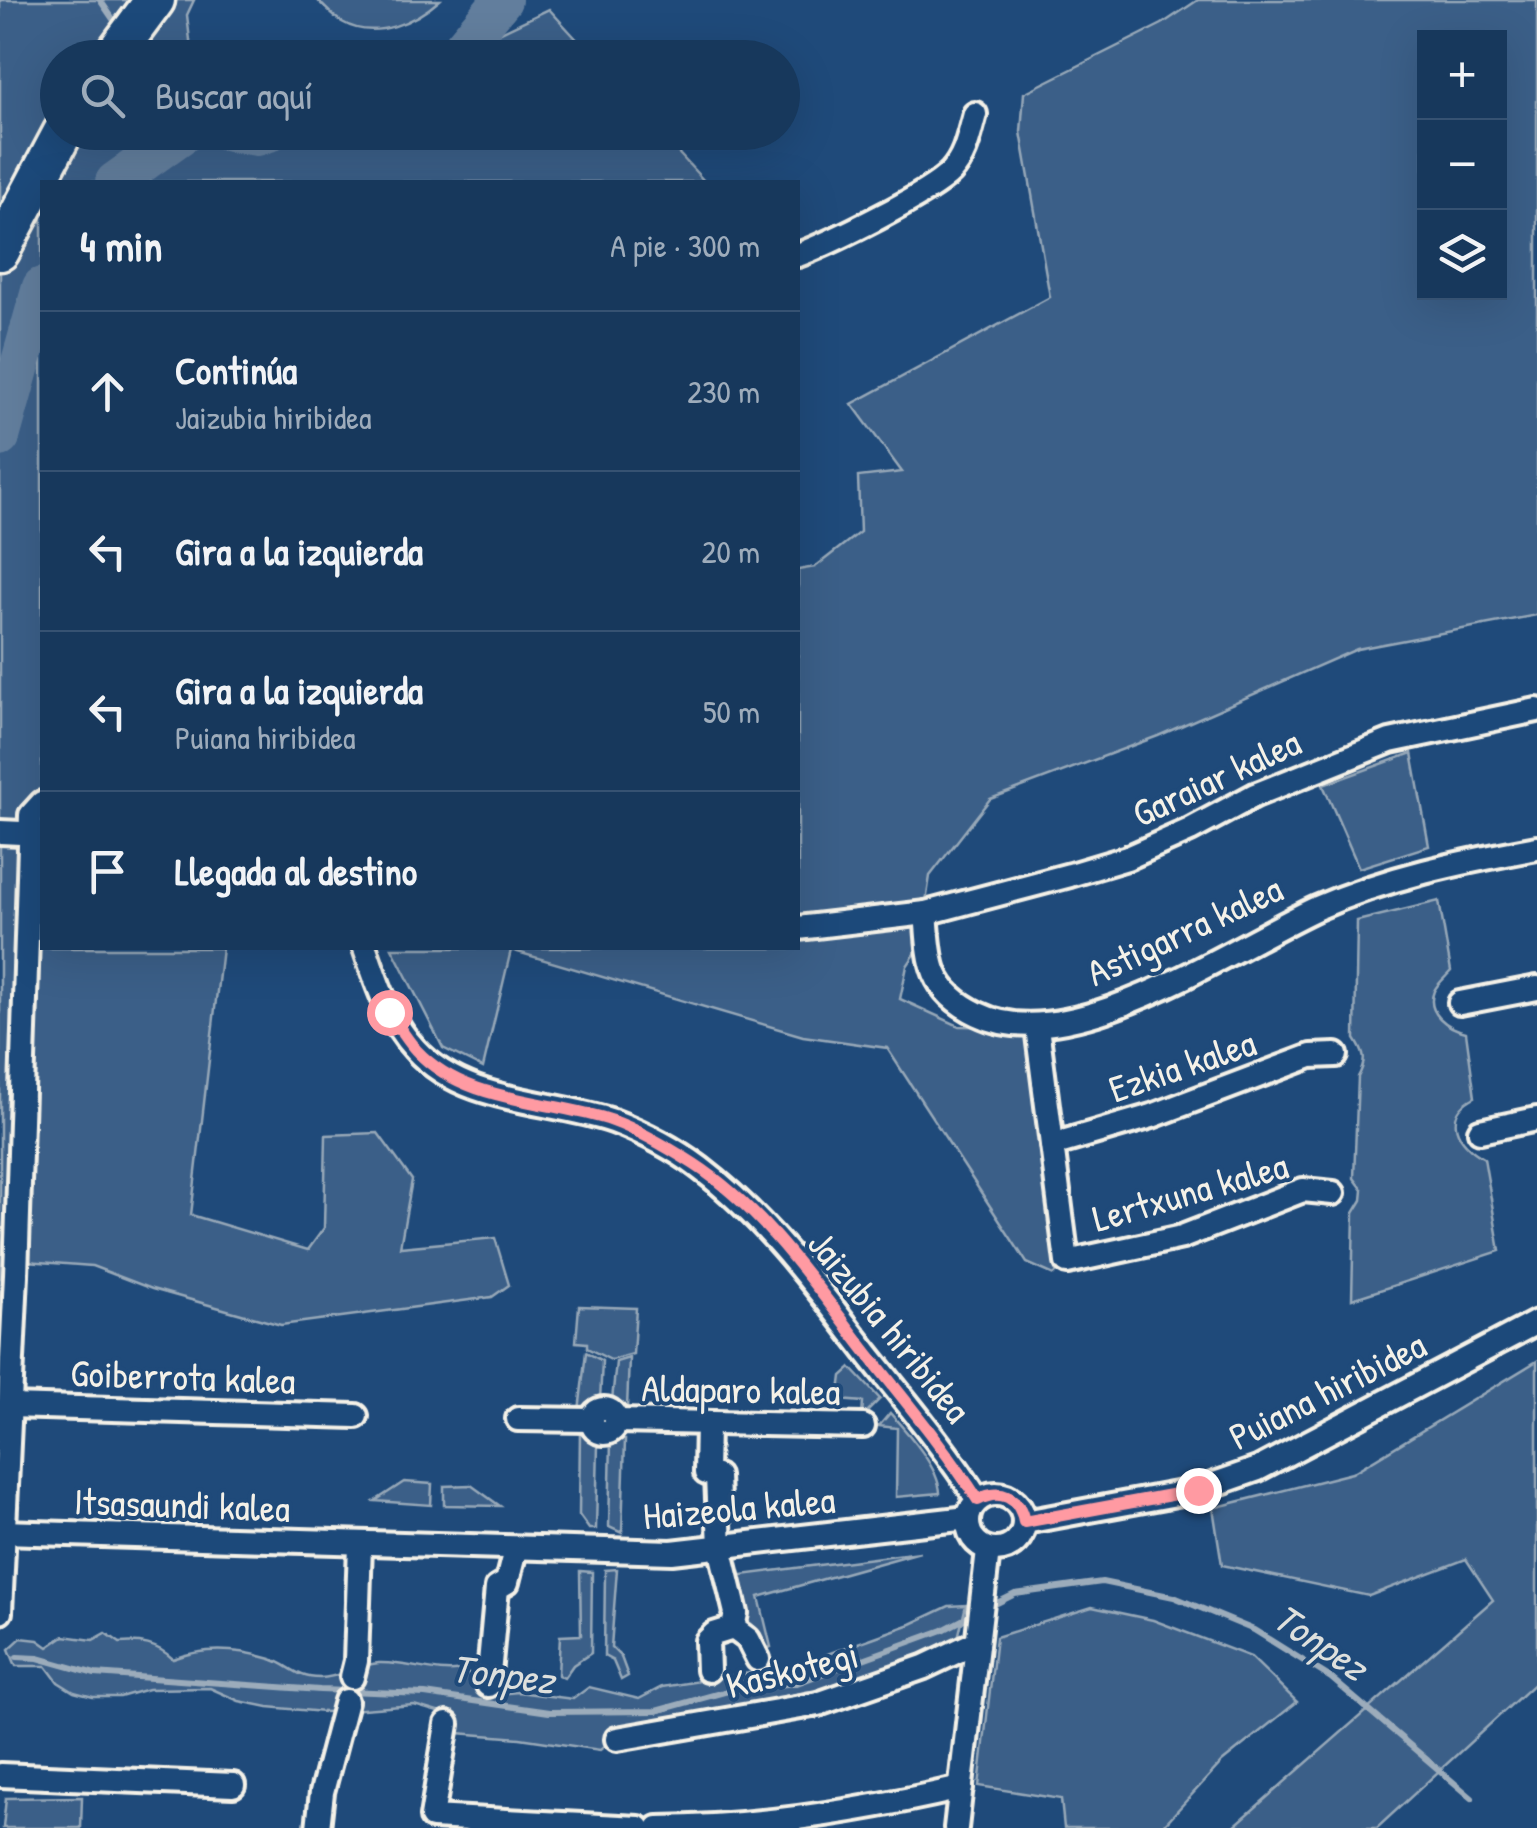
<!DOCTYPE html>
<html lang="es">
<head>
<meta charset="utf-8">
<style>
  body { margin:0; font-family:"Patrick Hand",sans-serif; background:#203f62; color:#f1f3f6 }
  .controls { position:absolute; right:30px; top:30px; display:grid; overflow:hidden; border-radius:0px; box-shadow:0 10px 40px #0002 }
  .controls button { width:90px; height:90px; display:grid; place-items:center; padding:0; border:0; border-bottom:2px solid #365272; background:#17385c; color:#f1f3f6; font:50px sans-serif }
  .stop { position:absolute; width:30px; height:30px; margin:-22px; border:8px solid #ff9aa2; border-radius:50%; background:#fff }
  .stop.end { background:#ff9aa2; border-color:#fff; box-shadow:0 2px 10px #0008 }
  .list { margin:0; padding:0; list-style:none }
  h2 { display:flex; justify-content:space-between; align-items:center; height:130px; margin:0; padding:0 40px; font-size:42px }
  h2 small { font-size:32px; font-weight:400; color:#9eacbb }
  .list li { display:grid; grid-template-columns:65px 1fr auto; gap:30px; align-items:center; box-sizing:border-box; height:160px; padding:0 40px; border-top:2px solid #365272 }
  .list b { display:block; font-size:38px; white-space:nowrap }
  .list p { margin:0; font-size:32px; white-space:nowrap; color:#9eacbb }
  .list em { font-size:32px; font-style:normal; color:#9eacbb }
  .icon { flex:none; width:55px; height:55px; fill:none; stroke:currentColor; stroke-width:2; stroke-linecap:round; stroke-linejoin:round }
  .map { position:relative; flex:none; width:1537px; height:1828px; overflow:hidden }
  .search { position:absolute; background:#17385c; box-shadow:0 10px 40px #0002; left:40px; top:40px; width:760px; height:110px; display:flex; align-items:center; gap:25px; box-sizing:border-box; padding:0 35px; border-radius:55px; color:#9eacbb; font-size:38px }
  .panel { position:absolute; background:#17385c; box-shadow:0 10px 40px #0002; left:40px; top:180px; width:760px; height:770px; border-radius:0px }
  .map>svg:first-child { display:block }
</style>
</head>
<body>
<div class="map">
<svg width="1537" height="1828" viewBox="0 0 1537 1828">
  <rect width="100%" height="100%" fill="#1f4a7a"/>
  <filter id="ink" filterUnits="userSpaceOnUse"><feTurbulence type="fractalNoise" baseFrequency=".01" numOctaves="2"/><feDisplacementMap in="SourceGraphic" scale="20" xChannelSelector="R" yChannelSelector="G"/><feConvolveMatrix kernelMatrix="1 2 1 2 8 2 1 2 1" color-interpolation-filters="sRGB"/></filter>
  <g filter="url(#ink)">
    <g fill="#3a5f88" stroke="#97a8b8" stroke-width="2.5" fill-rule="evenodd">
      <path d="M 0,0 L 194,0 L 187,15 L 192,57 L 58,58 L 58,132 L 660,133 L 705,182 L 42,182 L 42,948 L 222,948 L 191,1215 L 308,1250 L 324,1228 L 326,1135 L 378,1133 L 412,1180 L 400,1247 L 495,1238 L 509,1285 L 492,1297 L 281,1325 L 152,1289 L 92,1266 L 14,1260 L 0,1612 Z"/>
      <path d="M 317,0 L 440,0 C 415,22 375,41 342,22 C 333,17 325,7 317,0 Z"/>
      <path d="M 1198,0 L 1537,0 L 1537,615 L 1357,649 L 1158,736 L 990,799 L 930,876 L 919,948 L 907,966 L 900,999 L 959,1026 L 1037,1027 L 1067,1262 L 1054,1275 L 1027,1263 L 887,1048 L 803,1036 L 511,950 L 483,1068 L 443,1048 L 392,948 L 798,948 L 798,570 L 815,567 L 860,532 L 858,477 L 902,472 L 852,404 L 1050,297 L 1021,132 L 1024,93 L 1162,24 ZM 1424,38 L 1500,38 L 1500,292 L 1424,292 Z"/>
      <path d="M 549,9 L 593,57 L 449,57 Z"/>
      <path d="M 1412,753 L 1429,846 L 1359,868 L 1323,785 Z"/>
      <path d="M 1439,901 L 1451,971 C 1446,977 1437,984 1434,991 C 1425,1013 1448,1028 1466,1032 L 1475,1097 C 1441,1114 1457,1144 1484,1158 L 1500,1251 L 1352,1299 L 1354,1213 L 1362,1200 L 1363,1190 L 1354,1178 L 1358,1077 C 1367,1061 1365,1054 1355,1039 L 1357,921 Z"/>
      <path d="M 579,1306 L 636,1308 L 633,1354 L 611,1360 L 587,1348 L 587,1343 L 576,1342 Z"/>
      <path d="M 586,1352 L 602,1361 L 600,1400 L 588,1412 L 579,1411 Z"/>
      <path d="M 629,1358 L 627,1408 L 621,1410 L 612,1400 L 616,1362 Z"/>
      <path d="M 1537,1361 L 1537,1681 L 1377,1828 L 1232,1828 L 1493,1600 L 1466,1559 L 1369,1596 L 1222,1565 L 1213,1508 L 1352,1473 Z"/>
      <path d="M 851,1368 L 880,1399 L 862,1417 L 863,1402 L 839,1400 L 842,1376 Z"/>
      <path d="M 890,1413 C 907,1432 939,1467 940,1493 L 896,1497 L 897,1428 L 879,1426 Z"/>
      <path d="M 580,1429 L 598,1443 L 596,1529 L 589,1529 L 579,1515 Z"/>
      <path d="M 611,1440 L 625,1440 L 622,1533 L 609,1527 Z"/>
      <path d="M 404,1482 L 432,1484 L 431,1505 L 375,1501 Z"/>
      <path d="M 471,1485 L 500,1506 L 444,1505 L 444,1486 Z"/>
      <path d="M 920,1552 L 759,1597 L 771,1647 L 764,1650 C 761,1635 757,1624 742,1619 L 734,1576 Z"/>
      <path d="M 617,1569 L 611,1647 L 621,1657 L 628,1676 L 621,1680 L 613,1661 L 604,1656 L 605,1570 Z"/>
      <path d="M 580,1571 L 592,1572 L 591,1653 L 573,1665 L 564,1678 L 558,1675 L 560,1636 L 581,1635 Z"/>
      <path d="M 966,1605 L 958,1638 L 929,1655 L 850,1686 L 805,1692 L 773,1703 L 625,1730 L 600,1750 L 520,1738 L 457,1733 L 438,1712 L 414,1705 L 324,1712 L 268,1707 L 239,1701 L 210,1688 L 148,1689 L 120,1697 L 93,1697 L 74,1692 L 58,1682 L 46,1666 L 16,1666 L 9,1649 L 21,1638 L 38,1640 L 48,1647 L 64,1636 L 93,1640 L 106,1633 L 120,1643 C 140,1641 157,1644 173,1659 C 204,1647 239,1649 271,1659 C 290,1665 296,1678 320,1678 C 340,1678 359,1664 379,1663 C 408,1662 436,1675 463,1670 L 496,1694 L 518,1692 L 573,1699 L 589,1687 L 639,1699 L 662,1687 L 794,1666 L 911,1624 L 949,1606 Z"/>
      <path d="M 1092,1607 L 1153,1620 L 1251,1657 L 1297,1702 L 1222,1762 L 1161,1828 L 1064,1828 L 1061,1799 L 979,1786 L 996,1637 Z"/>
      <path d="M 82,1797 L 81,1828 L 3,1828 L 6,1798 Z"/>
    </g>
    <g fill="none" stroke-linecap="round" stroke-linejoin="round">
      <g stroke="#9cacbb" stroke-width="6">
        <path d="M 100,0 L 115,22"/>
        <path d="M 140,57 L 141,58"/>
        <path d="M 993,1605 L 1015,1594 L 1102,1582 L 1174,1597 L 1254,1630 L 1331,1678 L 1472,1798"/>
        <path d="M 17,1657 L 38,1658 L 95,1674 L 320,1690 L 425,1694 L 549,1712 L 656,1711 L 735,1689 L 797,1683 L 943,1630 L 968,1617"/>
      </g>
      <g stroke="#627e9d" stroke-width="40">
        <path d="M 454,58 L 502,0"/>
        <path d="M 229,132 L 257,136 L 269,132"/>
        <path d="M 115,182 L 185,132"/>
        <path d="M 0,437 L 42,287"/>
      </g>
      <g stroke="#f4f1e8" stroke-width="30">
        <g id="street">
          <path d="M 798,255 C 830,243 929,195 951,172 C 966,156 969,135 975,114"/>
          <path d="M 0,832 L 42,834"/>
          <path d="M 926,913 C 928,931 928,956 935,973 C 943,993 959,1005 978,1014 C 1070,1060 1232,947 1317,908 C 1388,877 1461,862 1537,848"/>
          <path d="M 798,928 L 926,913 L 1070,875 L 1127,858 L 1190,830 L 1255,795 L 1390,741 L 1537,710"/>
          <path d="M 365,948 C 377,984 389,1021 415,1049 C 465,1104 547,1099 613,1121 C 642,1132 675,1149 700,1168 C 767,1219 817,1288 868,1354 C 906,1402 945,1448 978,1500"/>
          <path d="M 1460,1003 L 1537,988"/>
          <path d="M 1037,1027 L 1067,1262 L 1182,1237 L 1303,1190 L 1333,1193"/>
          <path d="M 1480,1131 L 1537,1119"/>
          <path d="M 1052,1145 L 1152,1116 L 1311,1056 L 1336,1055"/>
          <path d="M 9,1406 L 356,1416"/>
          <circle cx="604" cy="1421" r="12"/>
          <path d="M 518,1419 L 592,1420"/>
          <path d="M 617,1421 L 863,1426"/>
          <path d="M 707,1425 L 706,1473 L 717,1476 L 720,1547 L 736,1613 L 733,1628 L 714,1634 L 707,1641 L 708,1670"/>
          <circle cx="996" cy="1522" r="28"/>
          <path d="M 1025,1522 L 1198,1490 L 1258,1469 L 1537,1322"/>
          <path d="M 2,1532 L 672,1552 L 968,1518"/>
          <path d="M 0,1612 L 16,1275 L 31,815 L 42,803"/>
          <path d="M 733,1628 L 748,1639 L 758,1659"/>
          <path d="M 352,1677 L 356,1661 L 360,1545"/>
          <path d="M 488,1685 L 497,1588 L 507,1582 L 515,1550"/>
          <path d="M 447,1724 L 432,1817 L 639,1828"/>
          <path d="M 617,1739 L 818,1704 L 924,1667 L 977,1642"/>
          <path d="M 0,1775 L 233,1785"/>
          <path d="M 318,1828 L 322,1792 L 346,1701"/>
          <path d="M 658,1828 C 758,1827 862,1811 961,1788"/>
          <path d="M 956,1828 L 988,1550"/>
        </g>
      </g>
      <g stroke="#f4f1e8" stroke-width="45">
        <g id="primary">
          <path d="M 112,58 L 155,0"/>
          <path d="M 0,251 L 63,132"/>
        </g>
      </g>
      <use href="#street" stroke="#1f4a7a" stroke-width="22"/>
      <use href="#primary" stroke="#1f4a7a" stroke-width="38"/>
    </g>
  </g>
  <g fill="none" stroke-linecap="round" stroke-linejoin="round" filter="url(#ink)">
    <path stroke="#ff9aa2" stroke-width="12" d="M 389,1012 C 398,1025 406,1039 416,1050 C 466,1104 548,1099 613,1121 C 641,1131 669,1148 694,1164 C 765,1210 817,1288 868,1354 C 906,1402 945,1448 978,1500 C 1000,1488 1020,1497 1024,1522 L 1198,1490"/>
  </g>
  <g text-anchor="middle" dominant-baseline="central" stroke-width="8" stroke-linejoin="round" paint-order="stroke">
    <g font-size="38" fill="#f4f1e8" stroke="#1f4a7a">
      <text transform="translate(1216 777) rotate(-25)">Garaiar kalea</text>
      <text transform="translate(1184 930) rotate(-25)">Astigarra kalea</text>
      <text transform="translate(1182 1065) rotate(-19)">Ezkia kalea</text>
      <text transform="translate(1190 1191) rotate(-16)">Lertxuna kalea</text>
      <text transform="translate(890 1326) rotate(51)">Jaizubia hiribidea</text>
      <text transform="translate(183 1376) rotate(2)">Goiberrota kalea</text>
      <text transform="translate(741 1389) rotate(1)">Aldaparo kalea</text>
      <text transform="translate(1327 1390) rotate(-27)">Puiana hiribidea</text>
      <text transform="translate(182 1504) rotate(2)">Itsasaundi kalea</text>
      <text transform="translate(739 1507) rotate(-5)">Haizeola kalea</text>
      <text transform="translate(792 1669) rotate(-14)">Kaskotegi</text>
    </g>
    <g font-size="40" font-style="italic" fill="#dee0dd" stroke="#1f4a7a">
      <text transform="translate(1321 1641) rotate(34)">Tonpez</text>
      <text transform="translate(503 1673) rotate(7)">Tonpez</text>
    </g>
  </g>
</svg>
<div class="controls">
<button>+</button>
<button>−</button>
<button><svg class="icon" aria-label="layers" viewBox="0 0 24 24"><path d="M12 4l9 5-9 5-9-5zM3 14l9 5 9-5"/></svg></button>
</div>
<div class="stop" style="left:389px;top:1012px"></div>
<div class="stop end" style="left:1198px;top:1490px"></div>
<div class="search"><svg class="icon" aria-label="search" viewBox="0 0 24 24"><circle cx="10" cy="10" r="6"/><path d="M15 15l6 6"/></svg>Buscar aquí</div>
<section class="panel">
<h2>4 min<small>A pie · 300 m</small></h2>
<ul class="list">
<li><svg class="icon" aria-label="ahead" viewBox="0 0 24 24"><path d="M12 20V5M6 11l6-6 6 6"/></svg><div><b>Continúa</b><p>Jaizubia hiribidea</p></div><em>230 m</em></li>
<li><svg class="icon" aria-label="left" viewBox="0 0 24 24"><path d="M17 20v-9H6M10 6l-5 5 5 5"/></svg><div><b>Gira a la izquierda</b></div><em>20 m</em></li>
<li><svg class="icon" aria-label="left" viewBox="0 0 24 24"><path d="M17 20v-9H6M10 6l-5 5 5 5"/></svg><div><b>Gira a la izquierda</b><p>Puiana hiribidea</p></div><em>50 m</em></li>
<li><svg class="icon" aria-label="arrive" viewBox="0 0 24 24"><path d="M6 21V4h12l-3 4 3 4H6"/></svg><div><b>Llegada al destino</b></div></li>
</ul>
</section>
</div>
</body>
</html>
